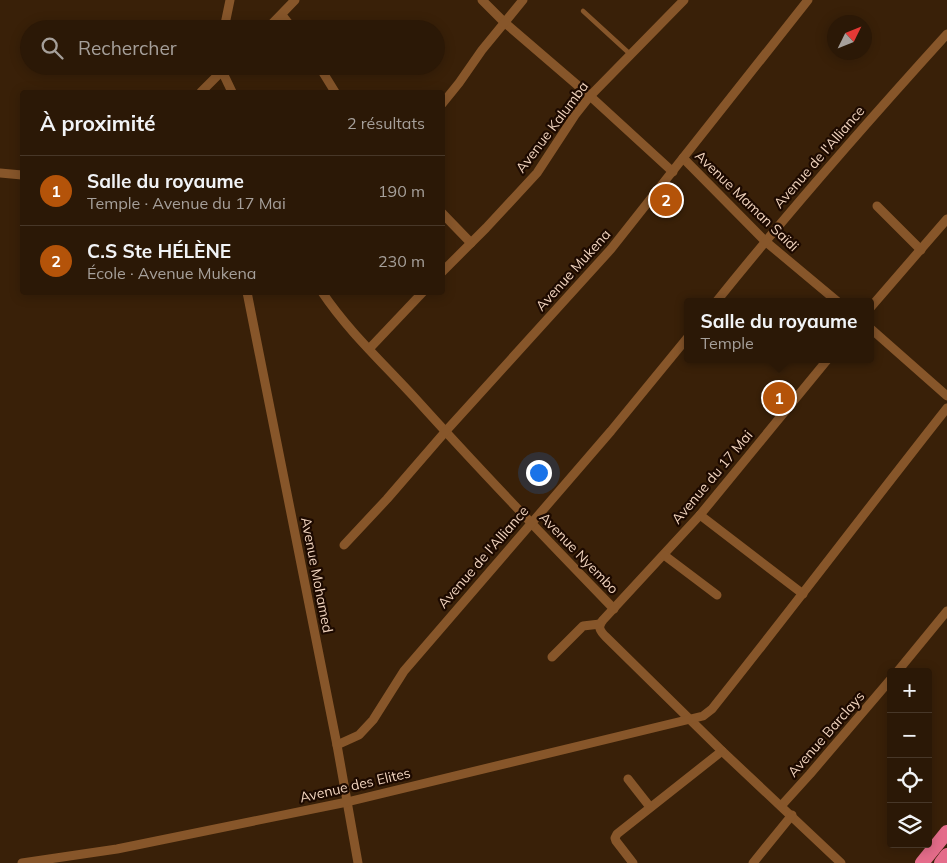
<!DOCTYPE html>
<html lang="fr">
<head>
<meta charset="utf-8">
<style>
  body { margin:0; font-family:Mulish,sans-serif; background:#372514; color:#f1f3f6 }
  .controls { position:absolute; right:15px; bottom:15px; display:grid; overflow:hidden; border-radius:5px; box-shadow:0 2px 12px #0003 }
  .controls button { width:45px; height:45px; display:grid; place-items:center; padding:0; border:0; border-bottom:1px solid #473728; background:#2b1806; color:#f1f3f6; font:25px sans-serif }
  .compass { position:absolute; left:827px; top:15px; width:45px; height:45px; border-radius:50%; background:#2b1806; box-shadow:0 2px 12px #0003; rotate:47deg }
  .you { position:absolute; left:538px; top:472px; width:18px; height:18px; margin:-12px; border:4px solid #fff; border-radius:50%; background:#1a73e8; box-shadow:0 0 0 8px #1a73e833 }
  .badge { display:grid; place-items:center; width:32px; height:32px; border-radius:50%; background:#b45309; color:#fff; font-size:16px; font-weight:700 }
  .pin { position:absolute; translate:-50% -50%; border:2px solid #fff; box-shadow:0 1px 5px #0006 }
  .popup { position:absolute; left:684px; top:298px; width:190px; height:65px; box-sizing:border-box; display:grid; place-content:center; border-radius:5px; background:#2b1806; filter:drop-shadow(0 1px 4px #0005); font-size:16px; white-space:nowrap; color:#a6a09b }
  .popup b { font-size:19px; color:#f1f3f6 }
  .popup::after { content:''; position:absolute; left:50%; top:100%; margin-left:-10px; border:10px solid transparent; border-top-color:#2b1806 }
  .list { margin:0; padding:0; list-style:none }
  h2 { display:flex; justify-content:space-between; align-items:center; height:65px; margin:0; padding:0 20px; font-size:21px }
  h2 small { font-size:16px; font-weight:400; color:#a6a09b }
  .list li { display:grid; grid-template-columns:32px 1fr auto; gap:15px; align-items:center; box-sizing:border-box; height:70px; padding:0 20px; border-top:1px solid #473728 }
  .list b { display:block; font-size:19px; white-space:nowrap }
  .list p { margin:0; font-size:16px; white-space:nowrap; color:#a6a09b }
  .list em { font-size:16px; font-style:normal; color:#a6a09b }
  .icon { flex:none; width:28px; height:28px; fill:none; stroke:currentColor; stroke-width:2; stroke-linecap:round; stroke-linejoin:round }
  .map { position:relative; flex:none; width:947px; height:863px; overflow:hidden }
  .search { position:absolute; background:#2b1806; box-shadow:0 2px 12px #0003; left:20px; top:20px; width:425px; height:55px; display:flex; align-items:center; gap:12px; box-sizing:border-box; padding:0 18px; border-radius:28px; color:#a6a09b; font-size:19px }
  .panel { position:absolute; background:#2b1806; box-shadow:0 2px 12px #0003; left:20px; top:90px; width:425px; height:205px; border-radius:5px }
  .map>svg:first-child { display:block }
</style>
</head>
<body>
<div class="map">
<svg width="947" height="863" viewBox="0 0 947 863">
  <rect width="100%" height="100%" fill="#392008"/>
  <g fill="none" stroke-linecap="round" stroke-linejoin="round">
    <path stroke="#87562a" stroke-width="4.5" d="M 583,11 L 630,54"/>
    <g stroke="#87562a" stroke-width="9">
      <path d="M 482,0 L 504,22 L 590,96 L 673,172"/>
      <path d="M 282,15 L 293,29"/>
      <path d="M 224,29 L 230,0"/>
      <path d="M 267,29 L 295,0"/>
      <path d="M 319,66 L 335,92"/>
      <path d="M 222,71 L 232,92"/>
      <path d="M 201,92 L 227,66"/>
      <path d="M 442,104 L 459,83 L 482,50 L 523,0"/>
      <path d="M 683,158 L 765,241 L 838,302"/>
      <path d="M 0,173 L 22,175"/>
      <path d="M 877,206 L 921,250"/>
      <path d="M 442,213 L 471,243"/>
      <path d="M 442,272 L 486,228 L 537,173 L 575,115 L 590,96 L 684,0"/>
      <path d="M 247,292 L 337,745 L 358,863"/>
      <path d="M 322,292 C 348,331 384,364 415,398 C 480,470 547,540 614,609"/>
      <path d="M 716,302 C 790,210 868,121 947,34"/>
      <path d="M 870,308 L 947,219"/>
      <path d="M 870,328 L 947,396"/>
      <path d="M 369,349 L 423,292"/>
      <path d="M 828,359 L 700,515 L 603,620 C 597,627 600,631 606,637 L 722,751 L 841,863"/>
      <path d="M 700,515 L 803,594"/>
      <path d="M 344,545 L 387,499 L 445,432 L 611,249 L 808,0"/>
      <path d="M 664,555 L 717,595"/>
      <path d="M 552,657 L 583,626 L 600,624"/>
      <path d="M 897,672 L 947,611"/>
      <path d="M 337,745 L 359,735 L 373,720 L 404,671 L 611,431 L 688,337"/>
      <path d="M 628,779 L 650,807"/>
      <path d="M 781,806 L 810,774 L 891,679"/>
      <path d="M 22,863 L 117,849 L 347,802 L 703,716 L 712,709 C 791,610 868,508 947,408"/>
      <path d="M 633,863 L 616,841 L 615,838 L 617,834 L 722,751"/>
      <path d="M 753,863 L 792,815"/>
    </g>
    <g stroke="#e46c8a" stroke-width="14">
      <path d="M 922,863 L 947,832"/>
      <path d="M 941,863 L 947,855"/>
    </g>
  </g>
  <g text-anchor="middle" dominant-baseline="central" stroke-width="4.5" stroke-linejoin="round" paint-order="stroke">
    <g font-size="14" fill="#f0d3bd" stroke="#1d0a00">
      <text transform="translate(552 127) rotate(-53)">Avenue Kalumba</text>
      <text transform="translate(819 157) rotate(-49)">Avenue de l'Alliance</text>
      <text transform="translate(747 201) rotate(44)">Avenue Maman Saïdi</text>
      <text transform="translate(573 270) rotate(-48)">Avenue Mukena</text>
      <text transform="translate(712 477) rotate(-50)">Avenue du 17 Mai</text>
      <text transform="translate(579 553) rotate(46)">Avenue Nyembo</text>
      <text transform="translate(483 557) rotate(-49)">Avenue de l'Alliance</text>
      <text transform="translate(317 575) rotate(79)">Avenue Mohamed</text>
      <text transform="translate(826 734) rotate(-49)">Avenue Barclays</text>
      <text transform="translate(355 785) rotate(-13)">Avenue des Elites</text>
    </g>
  </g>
</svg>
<div class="controls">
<button>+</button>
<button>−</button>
<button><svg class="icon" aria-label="locate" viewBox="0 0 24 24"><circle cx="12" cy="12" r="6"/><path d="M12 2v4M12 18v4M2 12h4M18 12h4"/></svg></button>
<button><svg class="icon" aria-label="layers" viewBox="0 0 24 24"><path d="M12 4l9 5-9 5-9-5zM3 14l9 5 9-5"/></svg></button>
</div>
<svg class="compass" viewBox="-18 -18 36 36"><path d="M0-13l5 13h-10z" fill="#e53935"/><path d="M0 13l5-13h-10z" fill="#a6a09b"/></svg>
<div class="you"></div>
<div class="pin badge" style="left:779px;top:398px">1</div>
<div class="popup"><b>Salle du royaume</b>Temple</div>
<div class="pin badge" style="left:666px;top:200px">2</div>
<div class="search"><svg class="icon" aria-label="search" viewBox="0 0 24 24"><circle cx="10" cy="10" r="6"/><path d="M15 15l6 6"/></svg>Rechercher</div>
<section class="panel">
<h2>À proximité<small>2 résultats</small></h2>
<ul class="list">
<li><span class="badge">1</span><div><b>Salle du royaume</b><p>Temple · Avenue du 17 Mai</p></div><em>190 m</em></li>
<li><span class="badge">2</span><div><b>C.S Ste HÉLÈNE</b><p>École · Avenue Mukena</p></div><em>230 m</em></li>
</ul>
</section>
</div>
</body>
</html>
